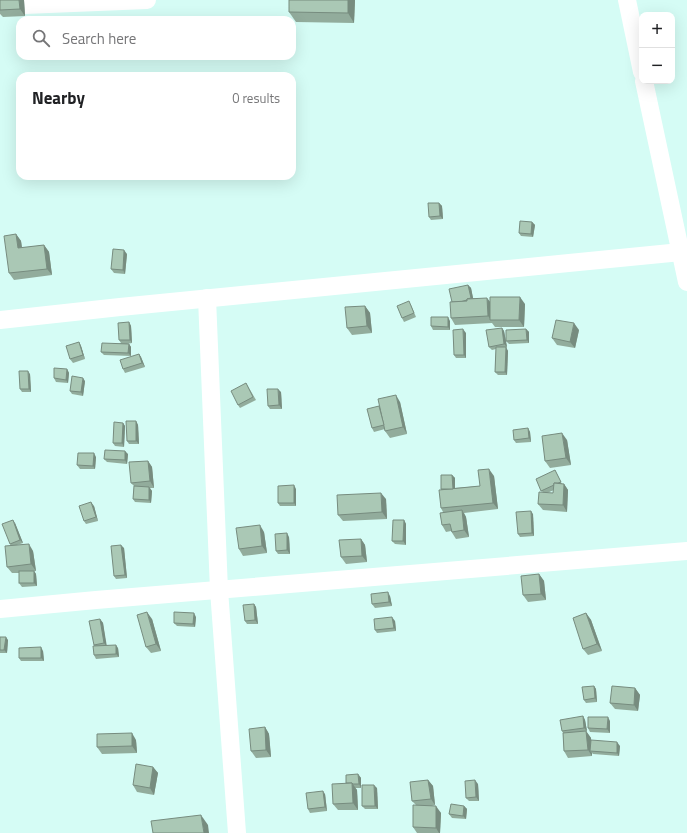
<!DOCTYPE html>
<html lang="en">
<head>
<meta charset="utf-8">
<style>
  body { margin:0; font-family:"Titillium Web",sans-serif; background:#f6f6f6; color:#202124 }
  .controls { position:absolute; right:12px; top:12px; display:grid; overflow:hidden; border-radius:8px; box-shadow:0 4px 16px #0002 }
  .controls button { width:36px; height:36px; display:grid; place-items:center; padding:0; border:0; border-bottom:1px solid #e0e0e0; background:#fff; color:#202124; font:20px sans-serif }
  .list { margin:0; padding:0; list-style:none }
  h2 { display:flex; justify-content:space-between; align-items:center; height:52px; margin:0; padding:0 16px; font-size:17px }
  h2 small { font-size:13px; font-weight:400; color:#757577 }
  .icon { flex:none; width:22px; height:22px; fill:none; stroke:currentColor; stroke-width:2; stroke-linecap:round; stroke-linejoin:round }
  .map { position:relative; flex:none; width:687px; height:833px; overflow:hidden }
  .search { position:absolute; background:#fff; box-shadow:0 4px 16px #0002; left:16px; top:16px; width:280px; height:44px; display:flex; align-items:center; gap:10px; box-sizing:border-box; padding:0 14px; border-radius:12px; color:#757577; font-size:15px }
  .panel { position:absolute; background:#fff; box-shadow:0 4px 16px #0002; left:16px; top:72px; width:280px; height:108px; border-radius:12px }
  .map>svg:first-child { display:block }
</style>
</head>
<body>
<div class="map">
<svg width="687" height="833" viewBox="0 0 687 833">
  <rect width="100%" height="100%" fill="#d5fcf5"/>
  <g fill="none" stroke-linecap="round" stroke-linejoin="round">
    <g stroke="#fff" stroke-width="18">
      <path d="M 627,0 L 642,72"/>
      <path d="M 0,6 L 147,0"/>
      <path d="M 644,81 L 687,282"/>
      <path d="M 207,298 L 219,590 L 237,833"/>
      <path d="M 0,320 L 120,307 L 681,252"/>
      <path d="M 0,609 L 96,600 L 687,551"/>
    </g>
  </g>
  <g fill="#92ac9c" fill-rule="evenodd">
    <path d="M 0,0 L 24,0 L 25,16 L 3,17 L 0,14 Z"/>
    <path d="M 289,0 L 355,0 L 354,23 L 296,22 L 289,12 Z"/>
    <path d="M 439,203 L 442,206 L 443,219 L 431,220 L 429,217 Z"/>
    <path d="M 532,222 L 535,225 L 533,237 L 521,236 L 519,233 Z"/>
    <path d="M 16,234 L 21,241 L 22,248 L 44,245 L 49,252 L 52,275 L 14,280 L 9,273 Z"/>
    <path d="M 127,254 L 125,274 L 114,273 L 111,269 Z"/>
    <path d="M 468,285 L 471,288 L 473,298 L 490,302 L 525,304 L 524,327 L 495,327 L 492,323 L 455,325 L 451,318 L 452,302 Z"/>
    <path d="M 411,305 L 416,317 L 404,322 L 402,318 Z"/>
    <path d="M 365,306 L 370,313 L 372,333 L 352,335 L 347,328 Z"/>
    <path d="M 450,321 L 450,330 L 433,330 L 431,326 Z"/>
    <path d="M 129,322 L 131,326 L 132,343 L 127,344 L 129,344 L 131,347 L 131,356 L 104,355 L 101,352 L 121,343 L 119,340 Z"/>
    <path d="M 502,328 L 504,331 L 507,347 L 506,348 L 508,351 L 507,375 L 498,375 L 495,372 L 496,349 L 492,350 L 489,347 Z"/>
    <path d="M 526,329 L 529,332 L 529,343 L 509,344 L 506,341 Z"/>
    <path d="M 579,330 L 575,348 L 557,345 L 552,338 Z"/>
    <path d="M 466,333 L 466,358 L 456,358 L 454,355 Z"/>
    <path d="M 79,342 L 81,346 L 85,359 L 73,363 L 70,359 Z"/>
    <path d="M 139,354 L 141,357 L 145,367 L 125,373 L 123,369 Z"/>
    <path d="M 67,369 L 69,373 L 68,383 L 56,382 L 54,378 Z"/>
    <path d="M 30,374 L 31,392 L 22,392 L 20,389 Z"/>
    <path d="M 85,381 L 83,396 L 72,394 L 70,391 Z"/>
    <path d="M 246,383 L 256,400 L 240,408 L 238,405 Z"/>
    <path d="M 281,392 L 282,409 L 270,409 L 268,406 Z"/>
    <path d="M 400,402 L 407,434 L 390,438 L 385,431 L 385,429 L 374,432 L 372,428 L 380,408 Z"/>
    <path d="M 136,421 L 138,425 L 139,444 L 129,444 L 127,441 Z"/>
    <path d="M 123,423 L 125,426 L 124,447 L 115,446 L 113,443 Z"/>
    <path d="M 528,428 L 530,432 L 531,442 L 516,443 L 514,440 Z"/>
    <path d="M 567,440 L 571,465 L 550,468 L 545,461 Z"/>
    <path d="M 128,454 L 127,464 L 107,462 L 104,459 Z"/>
    <path d="M 96,457 L 95,469 L 80,469 L 77,465 Z"/>
    <path d="M 148,461 L 152,467 L 154,488 L 150,488 L 152,491 L 151,503 L 135,502 L 133,499 L 134,486 L 131,483 Z"/>
    <path d="M 555,470 L 562,484 L 564,484 L 568,490 L 567,512 L 543,510 L 538,504 L 543,492 L 541,491 ZM 554,490 L 553,493 L 547,493 Z"/>
    <path d="M 452,475 L 455,478 L 455,488 L 480,486 L 494,476 L 498,509 L 464,513 L 466,517 L 469,537 L 456,539 L 451,531 L 446,532 L 442,525 L 443,512 L 441,508 L 441,489 Z"/>
    <path d="M 296,489 L 296,506 L 280,506 L 278,503 Z"/>
    <path d="M 386,499 L 387,519 L 343,521 L 338,515 Z"/>
    <path d="M 94,506 L 98,521 L 86,524 L 84,521 Z"/>
    <path d="M 533,514 L 534,536 L 520,537 L 518,534 Z"/>
    <path d="M 404,520 L 406,524 L 406,545 L 395,544 L 392,541 Z"/>
    <path d="M 15,523 L 23,543 L 17,545 L 33,551 L 36,571 L 34,571 L 36,574 L 37,586 L 22,587 L 19,583 L 19,573 L 12,573 L 7,567 L 11,546 L 10,544 Z"/>
    <path d="M 264,532 L 267,553 L 243,556 L 239,549 Z"/>
    <path d="M 289,537 L 290,554 L 278,554 L 276,551 Z"/>
    <path d="M 361,539 L 365,545 L 367,562 L 346,564 L 341,557 Z"/>
    <path d="M 124,548 L 127,578 L 116,579 L 114,576 Z"/>
    <path d="M 539,574 L 544,581 L 546,600 L 528,602 L 523,595 Z"/>
    <path d="M 390,596 L 392,606 L 375,608 L 372,604 Z"/>
    <path d="M 254,604 L 256,607 L 258,624 L 247,624 L 245,621 Z"/>
    <path d="M 586,613 L 591,620 L 602,651 L 588,655 L 583,649 Z"/>
    <path d="M 196,617 L 195,627 L 177,626 L 174,623 Z"/>
    <path d="M 100,619 L 103,623 L 106,645 L 118,648 L 119,657 L 96,659 L 94,655 L 94,645 Z"/>
    <path d="M 152,619 L 161,651 L 151,653 L 146,647 Z"/>
    <path d="M 395,621 L 396,631 L 377,633 L 375,630 Z"/>
    <path d="M 0,637 L 8,640 L 7,653 L 0,653 Z"/>
    <path d="M 43,651 L 44,661 L 21,661 L 19,658 Z"/>
    <path d="M 594,686 L 596,689 L 597,702 L 586,703 L 584,700 Z"/>
    <path d="M 635,688 L 640,695 L 638,711 L 615,709 L 610,703 Z"/>
    <path d="M 583,716 L 585,720 L 587,731 L 583,732 L 586,731 L 591,738 L 591,742 L 620,746 L 619,756 L 593,754 L 592,753 L 592,756 L 568,758 L 564,751 L 563,733 L 562,731 Z"/>
    <path d="M 610,721 L 610,733 L 590,732 L 588,728 Z"/>
    <path d="M 265,727 L 269,734 L 271,757 L 256,758 L 251,751 Z"/>
    <path d="M 136,740 L 137,753 L 102,754 L 97,747 Z"/>
    <path d="M 153,767 L 158,773 L 154,795 L 137,792 L 133,785 Z"/>
    <path d="M 358,774 L 361,778 L 361,788 L 355,788 L 357,790 L 358,810 L 338,810 L 333,804 L 346,783 Z"/>
    <path d="M 428,780 L 433,786 L 435,805 L 431,806 L 441,813 L 440,833 L 417,833 L 413,827 L 416,805 L 412,801 Z"/>
    <path d="M 478,784 L 479,801 L 469,801 L 466,798 Z"/>
    <path d="M 377,788 L 378,809 L 365,809 L 362,806 Z"/>
    <path d="M 325,794 L 327,811 L 310,813 L 308,809 Z"/>
    <path d="M 464,806 L 467,809 L 466,819 L 452,818 L 449,814 Z"/>
  </g>
  <g fill="#778c7f">
    <path d="M 19,0 L 24,0 L 25,16 L 20,9 Z"/>
    <path d="M 348,0 L 355,0 L 354,23 L 348,13 Z"/>
    <path d="M 439,203 L 442,206 L 443,219 L 440,216 Z"/>
    <path d="M 532,222 L 535,225 L 533,237 L 531,234 Z"/>
    <path d="M 16,234 L 21,241 L 23,255 L 18,248 Z"/>
    <path d="M 44,245 L 49,252 L 52,275 L 47,269 Z"/>
    <path d="M 124,250 L 127,254 L 125,274 L 123,270 Z"/>
    <path d="M 468,285 L 471,288 L 474,303 L 471,299 Z"/>
    <path d="M 520,297 L 525,304 L 524,327 L 519,320 Z"/>
    <path d="M 487,298 L 492,304 L 491,320 L 488,316 Z"/>
    <path d="M 365,306 L 370,313 L 372,333 L 367,326 Z"/>
    <path d="M 448,317 L 450,321 L 450,330 L 448,327 Z"/>
    <path d="M 129,322 L 131,326 L 132,343 L 130,340 Z"/>
    <path d="M 574,323 L 579,330 L 575,348 L 570,342 Z"/>
    <path d="M 502,328 L 504,331 L 507,347 L 504,344 Z"/>
    <path d="M 463,329 L 466,333 L 466,358 L 464,355 Z"/>
    <path d="M 526,329 L 529,332 L 529,343 L 527,340 Z"/>
    <path d="M 79,342 L 81,346 L 85,359 L 83,355 Z"/>
    <path d="M 129,344 L 131,347 L 131,356 L 128,353 Z"/>
    <path d="M 506,347 L 508,351 L 507,375 L 505,372 Z"/>
    <path d="M 139,354 L 141,357 L 145,367 L 142,363 Z"/>
    <path d="M 67,369 L 69,373 L 68,383 L 66,380 Z"/>
    <path d="M 28,371 L 30,374 L 31,392 L 29,389 Z"/>
    <path d="M 83,378 L 85,381 L 83,396 L 81,392 Z"/>
    <path d="M 278,389 L 281,392 L 282,409 L 279,405 Z"/>
    <path d="M 396,395 L 400,402 L 407,434 L 403,427 Z"/>
    <path d="M 136,421 L 138,425 L 139,444 L 136,441 Z"/>
    <path d="M 123,423 L 125,426 L 124,447 L 122,443 Z"/>
    <path d="M 528,428 L 530,432 L 531,442 L 529,438 Z"/>
    <path d="M 562,433 L 567,440 L 571,465 L 566,458 Z"/>
    <path d="M 125,451 L 128,454 L 127,464 L 125,460 Z"/>
    <path d="M 94,453 L 96,457 L 95,469 L 93,466 Z"/>
    <path d="M 148,461 L 152,467 L 154,488 L 150,481 Z"/>
    <path d="M 489,469 L 494,476 L 498,509 L 493,503 Z"/>
    <path d="M 452,475 L 455,478 L 455,493 L 453,489 Z"/>
    <path d="M 564,484 L 568,490 L 567,512 L 563,505 Z"/>
    <path d="M 294,485 L 296,489 L 296,506 L 294,503 Z"/>
    <path d="M 149,487 L 152,491 L 151,503 L 149,500 Z"/>
    <path d="M 381,493 L 386,499 L 387,519 L 382,512 Z"/>
    <path d="M 91,502 L 94,506 L 98,521 L 96,517 Z"/>
    <path d="M 462,510 L 466,517 L 469,537 L 464,530 Z"/>
    <path d="M 531,511 L 533,514 L 534,536 L 532,533 Z"/>
    <path d="M 13,520 L 15,523 L 23,543 L 20,540 Z"/>
    <path d="M 404,520 L 406,524 L 406,545 L 403,541 Z"/>
    <path d="M 260,525 L 264,532 L 267,553 L 262,546 Z"/>
    <path d="M 287,533 L 289,537 L 290,554 L 287,550 Z"/>
    <path d="M 361,539 L 365,545 L 367,562 L 362,556 Z"/>
    <path d="M 29,544 L 33,551 L 36,571 L 31,564 Z"/>
    <path d="M 121,545 L 124,548 L 127,578 L 125,575 Z"/>
    <path d="M 34,571 L 36,574 L 37,586 L 34,583 Z"/>
    <path d="M 539,574 L 544,581 L 546,600 L 541,594 Z"/>
    <path d="M 388,592 L 390,596 L 392,606 L 389,602 Z"/>
    <path d="M 254,604 L 256,607 L 258,624 L 255,620 Z"/>
    <path d="M 147,612 L 152,619 L 161,651 L 156,644 Z"/>
    <path d="M 194,613 L 196,617 L 195,627 L 193,624 Z"/>
    <path d="M 586,613 L 591,620 L 602,651 L 597,644 Z"/>
    <path d="M 392,617 L 395,621 L 396,631 L 394,628 Z"/>
    <path d="M 100,619 L 103,623 L 107,647 L 104,643 Z"/>
    <path d="M 6,637 L 8,640 L 7,653 L 4,650 Z"/>
    <path d="M 116,645 L 118,648 L 119,657 L 116,654 Z"/>
    <path d="M 41,647 L 43,651 L 44,661 L 41,658 Z"/>
    <path d="M 594,686 L 596,689 L 597,702 L 595,698 Z"/>
    <path d="M 635,688 L 640,695 L 638,711 L 634,705 Z"/>
    <path d="M 583,716 L 585,720 L 587,731 L 584,728 Z"/>
    <path d="M 608,717 L 610,721 L 610,733 L 607,729 Z"/>
    <path d="M 265,727 L 269,734 L 271,757 L 266,750 Z"/>
    <path d="M 586,731 L 591,738 L 592,751 L 590,751 L 592,753 L 592,756 L 588,750 Z"/>
    <path d="M 132,733 L 136,740 L 137,753 L 132,746 Z"/>
    <path d="M 617,742 L 620,746 L 619,756 L 617,753 Z"/>
    <path d="M 153,767 L 158,773 L 154,795 L 150,788 Z"/>
    <path d="M 358,774 L 361,778 L 361,788 L 359,784 Z"/>
    <path d="M 428,780 L 433,786 L 435,805 L 431,799 Z"/>
    <path d="M 475,780 L 478,784 L 479,801 L 476,797 Z"/>
    <path d="M 352,783 L 357,790 L 358,810 L 353,803 Z"/>
    <path d="M 374,785 L 377,788 L 378,809 L 375,806 Z"/>
    <path d="M 323,791 L 325,794 L 327,811 L 325,807 Z"/>
    <path d="M 436,806 L 441,813 L 440,833 L 439,833 L 436,828 Z"/>
    <path d="M 464,806 L 467,809 L 466,819 L 463,816 Z"/>
    <path d="M 201,815 L 208,825 L 209,833 L 204,833 Z"/>
  </g>
  <g fill="#aac8b5" stroke="#778c7f">
    <path d="M 0,0 L 19,0 L 20,9 L 0,10 Z"/>
    <path d="M 289,0 L 348,0 L 348,13 L 289,12 Z"/>
    <path d="M 203,73 L 203,76 L 175,76 L 175,74 Z"/>
    <path d="M 428,203 L 439,203 L 440,216 L 429,217 Z"/>
    <path d="M 520,221 L 532,222 L 531,234 L 519,233 Z"/>
    <path d="M 16,234 L 18,248 L 44,245 L 47,269 L 9,273 L 4,236 Z"/>
    <path d="M 113,249 L 124,250 L 123,270 L 111,269 Z"/>
    <path d="M 468,285 L 471,298 L 467,299 L 467,300 L 460,302 L 452,302 L 449,289 Z"/>
    <path d="M 490,297 L 520,297 L 519,320 L 490,320 Z"/>
    <path d="M 487,298 L 488,316 L 451,318 L 450,302 L 467,301 L 467,299 Z"/>
    <path d="M 409,301 L 414,313 L 402,318 L 397,306 Z"/>
    <path d="M 365,306 L 367,326 L 347,328 L 345,307 Z"/>
    <path d="M 431,317 L 448,317 L 448,327 L 431,326 Z"/>
    <path d="M 556,320 L 574,323 L 570,342 L 552,338 Z"/>
    <path d="M 129,322 L 130,340 L 119,340 L 118,323 Z"/>
    <path d="M 502,328 L 504,344 L 489,347 L 486,330 Z"/>
    <path d="M 463,329 L 464,355 L 454,355 L 453,330 Z"/>
    <path d="M 526,329 L 527,340 L 506,341 L 506,330 Z"/>
    <path d="M 79,342 L 83,355 L 70,359 L 66,346 Z"/>
    <path d="M 102,343 L 129,344 L 128,353 L 101,352 Z"/>
    <path d="M 496,347 L 506,347 L 505,372 L 495,372 Z"/>
    <path d="M 139,354 L 142,363 L 123,369 L 120,360 Z"/>
    <path d="M 54,368 L 67,369 L 66,380 L 54,378 Z"/>
    <path d="M 19,371 L 28,371 L 29,389 L 20,389 Z"/>
    <path d="M 72,376 L 83,378 L 81,392 L 70,391 Z"/>
    <path d="M 246,383 L 253,397 L 238,405 L 231,391 Z"/>
    <path d="M 267,389 L 278,389 L 279,405 L 268,406 Z"/>
    <path d="M 396,395 L 403,427 L 385,431 L 378,399 Z"/>
    <path d="M 379,406 L 384,425 L 372,428 L 367,409 Z"/>
    <path d="M 126,421 L 136,421 L 136,441 L 127,441 Z"/>
    <path d="M 114,422 L 123,423 L 122,443 L 113,443 Z"/>
    <path d="M 528,428 L 529,438 L 514,440 L 513,430 Z"/>
    <path d="M 562,433 L 566,458 L 545,461 L 542,436 Z"/>
    <path d="M 105,450 L 125,451 L 125,460 L 104,459 Z"/>
    <path d="M 78,453 L 94,453 L 93,466 L 77,465 Z"/>
    <path d="M 148,461 L 150,481 L 131,483 L 129,462 Z"/>
    <path d="M 489,469 L 493,503 L 441,508 L 439,490 L 480,486 L 478,470 Z"/>
    <path d="M 555,470 L 561,482 L 558,483 L 554,483 L 554,485 L 541,491 L 536,479 Z"/>
    <path d="M 441,475 L 452,475 L 453,489 L 441,489 Z"/>
    <path d="M 554,483 L 564,484 L 563,505 L 538,504 L 539,492 L 553,493 Z"/>
    <path d="M 294,485 L 294,503 L 278,503 L 278,486 Z"/>
    <path d="M 134,486 L 149,487 L 149,500 L 133,499 Z"/>
    <path d="M 381,493 L 382,512 L 338,515 L 337,495 Z"/>
    <path d="M 91,502 L 96,517 L 84,521 L 79,506 Z"/>
    <path d="M 462,510 L 464,530 L 452,532 L 450,524 L 442,525 L 440,513 Z"/>
    <path d="M 531,511 L 532,533 L 518,534 L 516,512 Z"/>
    <path d="M 13,520 L 20,540 L 10,544 L 2,524 Z"/>
    <path d="M 393,520 L 404,520 L 403,541 L 392,541 Z"/>
    <path d="M 260,525 L 262,546 L 239,549 L 236,528 Z"/>
    <path d="M 287,533 L 287,550 L 276,551 L 275,534 Z"/>
    <path d="M 361,539 L 362,556 L 341,557 L 339,540 Z"/>
    <path d="M 29,544 L 31,564 L 7,567 L 5,546 Z"/>
    <path d="M 121,545 L 125,575 L 114,576 L 111,546 Z"/>
    <rect x="19" y="571" width="15" height="12"/>
    <path d="M 539,574 L 541,594 L 523,595 L 521,576 Z"/>
    <path d="M 388,592 L 389,602 L 372,604 L 371,594 Z"/>
    <path d="M 254,604 L 255,620 L 245,621 L 243,605 Z"/>
    <path d="M 147,612 L 156,644 L 146,647 L 137,615 Z"/>
    <path d="M 174,612 L 194,613 L 193,624 L 174,623 Z"/>
    <path d="M 586,613 L 597,644 L 583,649 L 573,618 Z"/>
    <path d="M 392,617 L 394,628 L 375,630 L 374,619 Z"/>
    <path d="M 100,619 L 104,643 L 94,645 L 89,621 Z"/>
    <path d="M 0,637 L 6,637 L 4,650 L 0,650 Z"/>
    <path d="M 116,645 L 116,654 L 94,655 L 93,646 Z"/>
    <path d="M 41,647 L 41,658 L 19,658 L 19,648 Z"/>
    <path d="M 594,686 L 595,698 L 584,700 L 582,687 Z"/>
    <path d="M 612,686 L 635,688 L 634,705 L 610,703 Z"/>
    <path d="M 583,716 L 584,728 L 562,731 L 560,720 Z"/>
    <path d="M 588,717 L 608,717 L 607,729 L 588,728 Z"/>
    <path d="M 265,727 L 266,750 L 251,751 L 249,729 Z"/>
    <path d="M 586,731 L 588,750 L 564,751 L 563,733 Z"/>
    <path d="M 132,733 L 132,746 L 97,747 L 97,734 Z"/>
    <path d="M 591,740 L 617,742 L 617,753 L 590,751 Z"/>
    <path d="M 136,764 L 153,767 L 150,788 L 133,785 Z"/>
    <path d="M 358,774 L 359,784 L 353,784 L 352,783 L 346,783 L 346,775 Z"/>
    <path d="M 428,780 L 431,799 L 412,801 L 410,782 Z"/>
    <path d="M 475,780 L 476,797 L 466,798 L 465,781 Z"/>
    <path d="M 352,783 L 353,803 L 333,804 L 332,784 Z"/>
    <path d="M 362,785 L 374,785 L 375,806 L 362,806 Z"/>
    <path d="M 323,791 L 325,807 L 308,809 L 306,793 Z"/>
    <path d="M 451,804 L 464,806 L 463,816 L 449,814 Z"/>
    <path d="M 413,805 L 436,806 L 436,828 L 413,827 Z"/>
    <path d="M 201,815 L 204,833 L 153,833 L 151,821 Z"/>
  </g>
</svg>
<div class="controls">
<button>+</button>
<button>−</button>
</div>
<div class="search"><svg class="icon" aria-label="search" viewBox="0 0 24 24"><circle cx="10" cy="10" r="6"/><path d="M15 15l6 6"/></svg>Search here</div>
<section class="panel">
<h2>Nearby<small>0 results</small></h2>
<ul class="list">
</ul>
</section>
</div>
</body>
</html>
